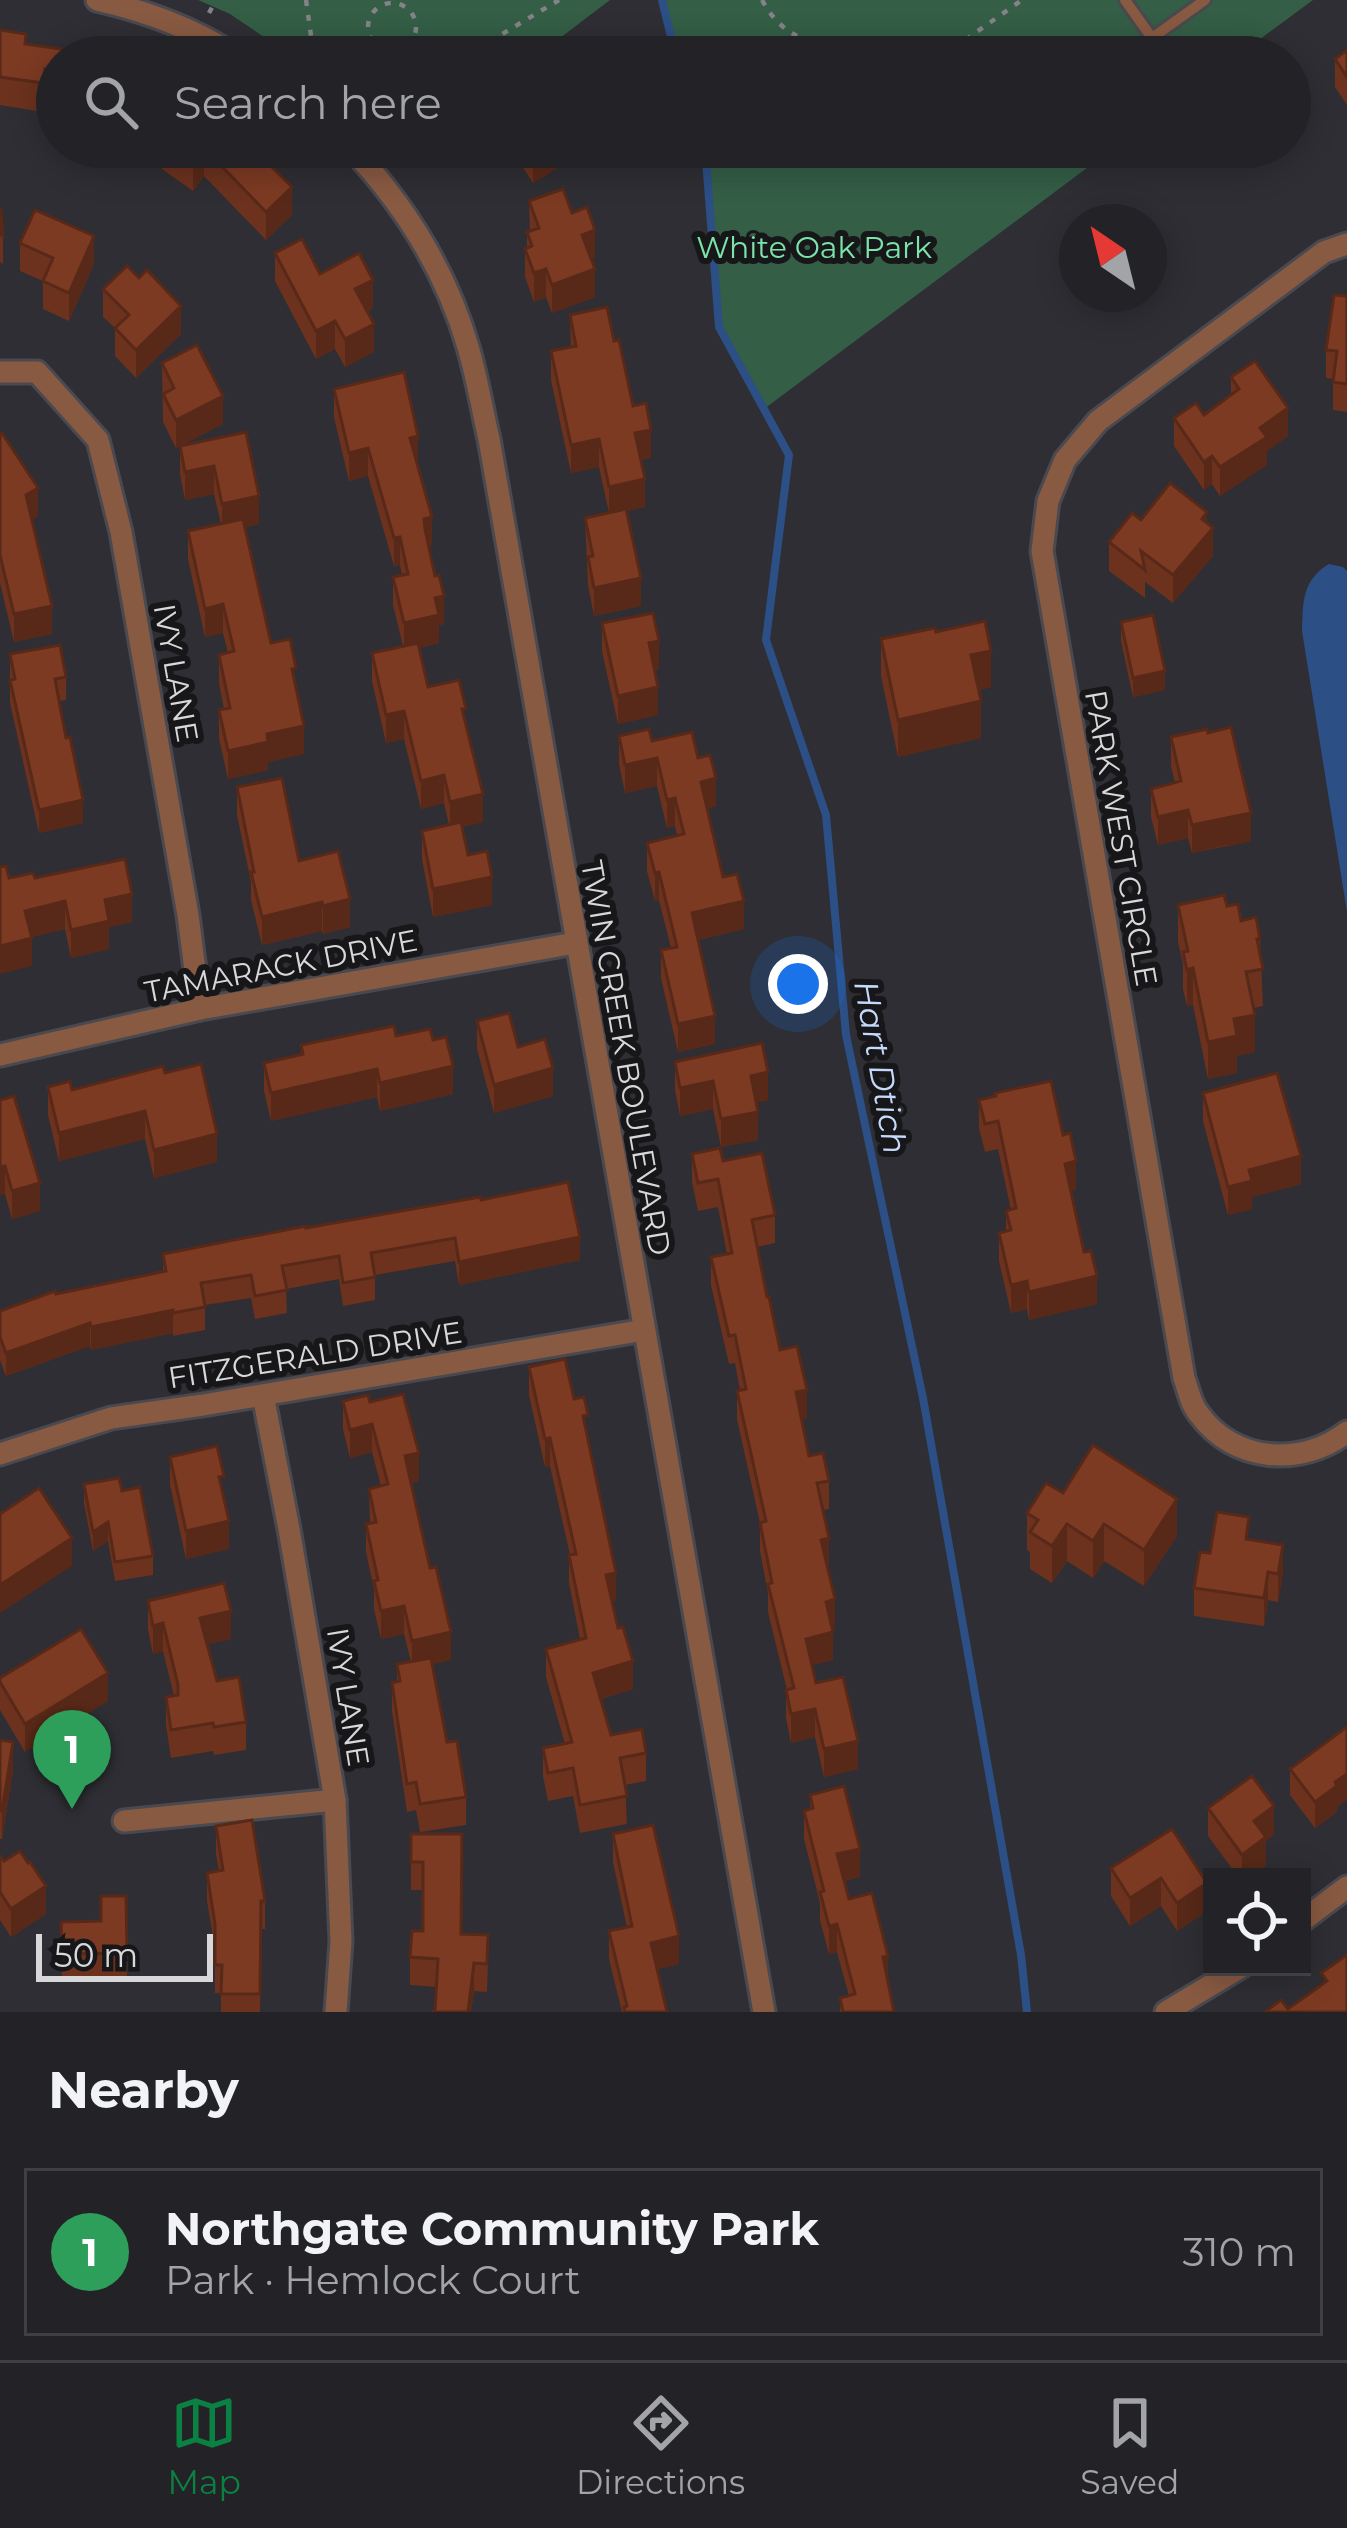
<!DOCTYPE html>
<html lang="en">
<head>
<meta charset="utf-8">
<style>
  body { margin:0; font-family:Montserrat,sans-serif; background:#2e2f33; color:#f1f3f6 }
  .controls { position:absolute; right:36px; bottom:36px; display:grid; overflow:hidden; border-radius:0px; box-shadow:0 6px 30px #0003 }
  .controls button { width:108px; height:108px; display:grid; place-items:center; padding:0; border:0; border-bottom:3px solid #3f3f44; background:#222227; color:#f1f3f6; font:60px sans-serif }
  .compass { position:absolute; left:1059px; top:204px; width:108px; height:108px; border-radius:50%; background:#222227; box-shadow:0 6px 30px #0003; rotate:325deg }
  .scale { position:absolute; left:36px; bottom:30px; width:177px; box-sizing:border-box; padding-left:12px; border:6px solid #d8d8db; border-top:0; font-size:33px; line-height:42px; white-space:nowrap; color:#d8d8db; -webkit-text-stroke:9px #171719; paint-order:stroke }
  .you { position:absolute; left:798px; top:984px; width:42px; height:42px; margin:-30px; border:9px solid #fff; border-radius:50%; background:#1a73e8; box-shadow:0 0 0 18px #1a73e833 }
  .badge { display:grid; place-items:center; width:78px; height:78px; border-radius:50%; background:#0b8043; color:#fff; font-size:39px; font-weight:700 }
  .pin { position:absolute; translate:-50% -99px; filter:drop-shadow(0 3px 6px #0008) }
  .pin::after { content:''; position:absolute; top:63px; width:42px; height:36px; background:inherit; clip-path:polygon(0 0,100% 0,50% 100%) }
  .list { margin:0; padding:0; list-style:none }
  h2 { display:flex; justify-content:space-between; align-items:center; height:156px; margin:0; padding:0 48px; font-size:51px }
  h2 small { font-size:39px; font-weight:400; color:#a2a4a7 }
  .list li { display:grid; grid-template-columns:78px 1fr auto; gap:36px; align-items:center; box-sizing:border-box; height:168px; margin:0 24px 24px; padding:0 24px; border:3px solid #3f3f44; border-radius:0px }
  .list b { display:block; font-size:45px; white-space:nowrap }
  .list p { margin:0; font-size:39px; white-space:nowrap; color:#a2a4a7 }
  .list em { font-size:39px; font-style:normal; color:#a2a4a7 }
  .icon { flex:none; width:66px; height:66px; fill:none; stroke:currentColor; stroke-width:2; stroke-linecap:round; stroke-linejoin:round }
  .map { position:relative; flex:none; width:1347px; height:2012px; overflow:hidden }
  .search { position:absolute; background:#222227; box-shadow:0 6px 30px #0003; left:36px; right:36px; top:36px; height:132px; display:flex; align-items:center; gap:30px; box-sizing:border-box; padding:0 42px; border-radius:66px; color:#a2a4a7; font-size:45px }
  .sheet { height:348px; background:#222227 }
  nav { display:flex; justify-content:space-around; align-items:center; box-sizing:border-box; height:168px; border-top:3px solid #3f3f44; background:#222227; font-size:33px; color:#a2a4a7 }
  nav a { display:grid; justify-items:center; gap:6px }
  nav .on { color:#0b8043 }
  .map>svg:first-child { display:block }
</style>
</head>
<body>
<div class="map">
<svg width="1347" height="2012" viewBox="0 0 1347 2012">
  <rect width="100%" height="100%" fill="#2e2e34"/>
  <g fill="#345e46">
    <path d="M 198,0 L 610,0 L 535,57 L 294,57 L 230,14 Z"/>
    <path d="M 662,0 L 1313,0 L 1236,57 L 676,57 Z"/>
    <path d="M 702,147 L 1115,147 L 764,409 L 719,327 L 706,160 Z"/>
  </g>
  <path fill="#2c4f86" d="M 1329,564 L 1343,567 L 1347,571 L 1347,912 L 1302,631 C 1303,602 1302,580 1329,564 Z"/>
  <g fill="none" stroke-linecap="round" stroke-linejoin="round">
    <g stroke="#2c4f86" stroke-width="8">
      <path d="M 662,0 L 676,57"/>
      <path d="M 702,147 L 706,160 L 719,327 L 789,455 L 766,640 L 826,815 L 846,1035 L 923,1398 L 1021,1955 L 1027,2012"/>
    </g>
    <g stroke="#49494f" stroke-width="16">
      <path id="lane" d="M 1125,0 L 1152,38 L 1205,0"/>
    </g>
    <g stroke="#49494f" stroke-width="27">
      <g id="street">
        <path d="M 97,0 C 146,11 195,29 237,57"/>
        <path d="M 350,147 C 404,204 446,271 468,347 C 477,377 482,409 489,439 L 764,2012"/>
        <path d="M 1347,244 L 1324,252 L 1098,421 L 1065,460 L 1048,501 L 1042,551 L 1184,1378 C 1188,1389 1191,1405 1199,1414 C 1234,1463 1302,1467 1347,1432"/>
        <path d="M 0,372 L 37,372 L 98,440 L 121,532 L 188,915 L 200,1009"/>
        <path d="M 0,1055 L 200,1009 L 575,943"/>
        <path d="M 263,1395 L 289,1529 L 335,1800 L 341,1941 L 336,2012"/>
        <path d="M 0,1454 L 111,1418 L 203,1405 L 644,1330"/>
        <path d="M 124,1821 L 335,1800"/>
        <path d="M 1302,1921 L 1347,1887"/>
        <path d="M 1166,2012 L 1241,1967"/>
      </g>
    </g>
    <g stroke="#838388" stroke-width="4.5" stroke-dasharray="6 9" stroke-linecap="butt">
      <path d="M 306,0 L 314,57"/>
      <path d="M 762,0 C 782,37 807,41 845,52"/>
      <circle cx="392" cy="27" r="24"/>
      <path d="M 209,13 L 216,0"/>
      <path d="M 464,57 L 559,0"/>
      <path d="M 941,57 L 1022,0"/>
    </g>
    <use href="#lane" stroke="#895a42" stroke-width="10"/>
    <use href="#street" stroke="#895a42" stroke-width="21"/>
  </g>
  <g fill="#6c321e">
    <path d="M 0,30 L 26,44 L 117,57 L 57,57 L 57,102 L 45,97 L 43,112 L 0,105 Z"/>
    <path d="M 1347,50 L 1347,105 L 1335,87 L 1335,59 Z"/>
    <path d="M 138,147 L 269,147 L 271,166 L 292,215 L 266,240 L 204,176 L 193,191 L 138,152 Z"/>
    <path d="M 510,147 L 564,147 L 564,164 L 533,183 Z"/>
    <path d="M 529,201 L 572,213 L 595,258 L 591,259 L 595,297 L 552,313 L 546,297 L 534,302 L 525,277 L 525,249 L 527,249 L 527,232 L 530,231 Z"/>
    <path d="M 0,210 L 3,236 L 3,264 L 0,262 Z"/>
    <path d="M 20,243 L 94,264 L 69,321 L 43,309 L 43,281 L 20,271 Z"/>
    <path d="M 275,253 L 320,274 L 373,308 L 367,312 L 374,352 L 345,367 L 335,349 L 316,359 L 275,281 Z"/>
    <path d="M 139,278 L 181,334 L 136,378 L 115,356 L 115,328 L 103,317 L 103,289 Z"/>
    <path d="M 1347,296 L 1347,412 L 1333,410 L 1333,379 L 1326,378 L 1326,350 Z"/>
    <path d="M 570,315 L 614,341 L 633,406 L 651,458 L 641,460 L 645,507 L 627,511 L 641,606 L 594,616 L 588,585 L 585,518 L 609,513 L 599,467 L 571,473 L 551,380 L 551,351 L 571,347 Z"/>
    <path d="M 162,363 L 223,424 L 182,445 L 246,432 L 259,524 L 245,527 L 271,643 L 296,692 L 304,754 L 268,762 L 268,770 L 228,779 L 219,738 L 219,710 L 224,709 L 219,683 L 219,655 L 228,653 L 223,633 L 205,637 L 188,559 L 188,531 L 221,524 L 214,494 L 185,500 L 180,474 L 180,446 L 176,448 L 163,422 Z"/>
    <path d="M 1231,377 L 1288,436 L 1267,451 L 1267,465 L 1220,496 L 1212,484 L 1204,490 L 1174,446 L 1174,418 L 1204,415 L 1231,395 Z"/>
    <path d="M 334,389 L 418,464 L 432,545 L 429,546 L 444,624 L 439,625 L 439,643 L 419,648 L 428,687 L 466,723 L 483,822 L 462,827 L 468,855 L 492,905 L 433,917 L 422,859 L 422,831 L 449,825 L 444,803 L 421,809 L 404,739 L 386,743 L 372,681 L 372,653 L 403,646 L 393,605 L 393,577 L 402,575 L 400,565 L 394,566 L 368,476 L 349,481 L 334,417 Z"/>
    <path d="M 0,434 L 38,516 L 32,520 L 52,634 L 14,642 L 0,583 Z"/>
    <path d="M 1141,520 L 1207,524 L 1213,556 L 1173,603 L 1145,582 L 1145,598 L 1109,571 L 1109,542 Z"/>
    <path d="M 1121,622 L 1165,690 L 1133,697 L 1121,641 Z"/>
    <path d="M 602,623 L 659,669 L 655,670 L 658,715 L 618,724 L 602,651 Z"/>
    <path d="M 936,632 L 991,687 L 979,690 L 981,738 L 898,757 L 881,676 L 881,639 Z"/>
    <path d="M 10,654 L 66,677 L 66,700 L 59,701 L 83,823 L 39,833 L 10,703 Z"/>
    <path d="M 619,736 L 652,741 L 698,758 L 716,806 L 707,809 L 723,877 L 744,929 L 698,940 L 715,1044 L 678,1052 L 661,978 L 661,950 L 671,948 L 659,900 L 655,901 L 647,871 L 647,843 L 677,835 L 675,826 L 667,828 L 657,786 L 625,793 L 619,764 Z"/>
    <path d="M 1171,737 L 1251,841 L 1192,853 L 1188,838 L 1158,845 L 1151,817 L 1151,789 L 1175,783 L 1171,766 Z"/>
    <path d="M 237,787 L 299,861 L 350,927 L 323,934 L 322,931 L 262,945 L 251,900 L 251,882 L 237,815 Z"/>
    <path d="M 9,878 L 35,878 L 132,922 L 109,927 L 109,949 L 71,958 L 65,929 L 31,937 L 32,966 Z"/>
    <path d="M 1178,905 L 1227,906 L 1260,939 L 1263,1006 L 1254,1008 L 1255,1052 L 1237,1056 L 1237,1073 L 1208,1079 L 1193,1005 L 1187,1006 L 1183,989 L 1183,964 L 1178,942 Z"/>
    <path d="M 477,1021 L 518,1047 L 553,1096 L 494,1113 L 477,1049 Z"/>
    <path d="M 396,1036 L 433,1040 L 453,1094 L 380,1111 L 377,1097 L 271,1121 L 264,1091 L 264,1063 L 301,1055 L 301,1045 Z"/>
    <path d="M 675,1062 L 768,1100 L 756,1102 L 758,1140 L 721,1147 L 713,1109 L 680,1116 L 675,1090 Z"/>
    <path d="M 165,1073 L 217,1162 L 154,1178 L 145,1139 L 59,1161 L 48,1115 L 48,1087 L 72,1090 Z"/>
    <path d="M 1203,1093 L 1301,1184 L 1252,1197 L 1252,1209 L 1228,1215 L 1203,1121 Z"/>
    <path d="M 0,1100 L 40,1211 L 12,1219 L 5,1194 Z"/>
    <path d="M 979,1100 L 1076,1189 L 1071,1191 L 1097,1304 L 1029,1320 L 1027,1309 L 1011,1313 L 999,1261 L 999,1233 L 1006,1231 L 1006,1211 L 1011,1210 L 998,1149 L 985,1152 L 979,1128 Z"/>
    <path d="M 692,1154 L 723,1161 L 775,1215 L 775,1243 L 757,1247 L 767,1297 L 780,1350 L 807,1418 L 802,1419 L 809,1456 L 829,1481 L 829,1509 L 823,1510 L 827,1567 L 835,1627 L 833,1628 L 833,1660 L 812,1665 L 816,1683 L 858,1769 L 824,1777 L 815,1737 L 791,1743 L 786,1718 L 786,1690 L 787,1690 L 768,1612 L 768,1593 L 760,1551 L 760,1523 L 737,1419 L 737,1391 L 740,1390 L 735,1363 L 729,1364 L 711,1285 L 711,1257 L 727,1254 L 718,1207 L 698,1211 L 692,1182 Z"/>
    <path d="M 481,1200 L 580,1260 L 459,1285 L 455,1261 L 375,1275 L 375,1300 L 343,1306 L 339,1279 L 286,1289 L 287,1313 L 255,1319 L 251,1298 L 205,1305 L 205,1330 L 173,1336 L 173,1333 L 91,1350 L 90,1346 L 6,1376 L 0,1360 L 0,1311 L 56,1294 L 163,1271 L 163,1254 Z"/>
    <path d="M 529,1367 L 574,1399 L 588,1441 L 616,1601 L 612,1601 L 633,1689 L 601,1699 L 611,1735 L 646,1753 L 646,1781 L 625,1785 L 627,1824 L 580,1833 L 573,1796 L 548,1801 L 543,1776 L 543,1748 L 565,1744 L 546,1677 L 546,1649 L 580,1639 L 569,1583 L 569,1555 L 570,1555 L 550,1466 L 545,1467 L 529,1395 Z"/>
    <path d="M 343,1401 L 370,1402 L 419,1481 L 411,1483 L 451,1660 L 433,1664 L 447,1742 L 466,1797 L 466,1825 L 420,1832 L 416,1810 L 407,1812 L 392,1711 L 392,1683 L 397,1682 L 397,1664 L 411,1662 L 404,1634 L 381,1639 L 374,1609 L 374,1589 L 366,1552 L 366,1524 L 370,1523 L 369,1489 L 381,1486 L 372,1452 L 350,1458 L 343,1429 Z"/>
    <path d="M 170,1457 L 224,1498 L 229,1549 L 186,1559 L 170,1485 Z"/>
    <path d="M 84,1484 L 153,1556 L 153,1575 L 115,1581 L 108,1541 L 93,1551 L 84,1503 Z"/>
    <path d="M 1063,1493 L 1177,1536 L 1144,1586 L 1104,1561 L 1093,1578 L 1067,1561 L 1052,1583 L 1030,1569 L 1030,1552 L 1027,1550 L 1027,1513 Z"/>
    <path d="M 1249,1540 L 1283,1573 L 1278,1602 L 1268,1600 L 1264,1626 L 1194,1616 L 1194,1588 L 1210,1553 Z"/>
    <path d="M 148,1601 L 231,1639 L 207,1644 L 217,1681 L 246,1722 L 246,1750 L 214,1755 L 213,1751 L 171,1758 L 166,1725 L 166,1697 L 174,1696 L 163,1651 L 153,1654 L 148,1629 Z"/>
    <path d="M 0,1678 L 108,1701 L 25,1752 L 0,1710 Z"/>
    <path d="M 0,1740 L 13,1770 L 2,1839 L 0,1839 Z"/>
    <path d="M 1290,1769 L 1337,1807 L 1337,1812 L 1315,1828 L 1290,1795 Z"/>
    <path d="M 810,1795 L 860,1877 L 844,1881 L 849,1899 L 888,1983 L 894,2012 L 840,2012 L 840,1998 L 849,1996 L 837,1952 L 829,1954 L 820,1920 L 820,1903 L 804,1839 L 804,1811 L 810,1809 Z"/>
    <path d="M 1208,1808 L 1274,1834 L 1266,1841 L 1266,1865 L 1250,1877 L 1238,1877 L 1208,1836 Z"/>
    <path d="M 216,1826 L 265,1901 L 265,1929 L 261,1929 L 260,2012 L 221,2012 L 221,1993 L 215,1993 L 215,1949 L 207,1901 L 207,1873 L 219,1871 L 216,1854 Z"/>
    <path d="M 1172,1829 L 1207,1911 L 1177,1931 L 1161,1906 L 1130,1926 L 1111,1896 L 1111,1868 Z"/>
    <path d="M 411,1834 L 461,1934 L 488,1963 L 487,1992 L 474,1991 L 471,2012 L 431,2012 L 435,2011 L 437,1987 L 410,1985 L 410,1957 L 423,1931 L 423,1890 L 411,1890 Z"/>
    <path d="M 613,1834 L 679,1964 L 657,1969 L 667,2012 L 622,2012 L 609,1959 L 609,1931 L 627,1927 L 613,1862 Z"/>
    <path d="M 0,1856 L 46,1914 L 11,1937 L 0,1920 Z"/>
    <path d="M 126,1896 L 127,1981 L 62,1982 L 61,1922 L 101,1921 Z"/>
  </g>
  <g fill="#582918">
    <path d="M 45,69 L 45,97 L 43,112 L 43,83 Z"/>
    <path d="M 546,147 L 564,147 L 564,164 L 533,183 L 533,155 Z"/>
    <path d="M 204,148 L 204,176 L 193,191 L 193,163 Z"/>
    <path d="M 271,150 L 271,178 L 263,158 Z"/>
    <path d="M 292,187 L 292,215 L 266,240 L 266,212 Z"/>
    <path d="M 595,230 L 595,258 L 582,263 L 582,235 Z"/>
    <path d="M 94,236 L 94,264 L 69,321 L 69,293 Z"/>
    <path d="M 546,269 L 546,297 L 534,302 L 534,273 Z"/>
    <path d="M 595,269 L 595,297 L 552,313 L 552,285 Z"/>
    <path d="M 373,280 L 373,308 L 355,317 L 355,289 Z"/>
    <path d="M 181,306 L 181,334 L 136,378 L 136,350 Z"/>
    <path d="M 335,321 L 335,349 L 316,359 L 316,331 Z"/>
    <path d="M 374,324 L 374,352 L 345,367 L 345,339 Z"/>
    <path d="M 223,396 L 223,424 L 176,448 L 176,420 Z"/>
    <path d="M 1288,408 L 1288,436 L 1267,451 L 1267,465 L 1220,496 L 1220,467 L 1260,428 Z"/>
    <path d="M 651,430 L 651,458 L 635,461 L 635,433 Z"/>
    <path d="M 418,436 L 418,464 L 410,438 Z"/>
    <path d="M 599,439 L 599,467 L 571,473 L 571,445 Z"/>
    <path d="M 368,448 L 368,476 L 349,481 L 349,453 Z"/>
    <path d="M 1212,456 L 1212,484 L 1204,490 L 1204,462 Z"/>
    <path d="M 214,466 L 214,494 L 185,500 L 185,472 Z"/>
    <path d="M 645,479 L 645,507 L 609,515 L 609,487 Z"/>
    <path d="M 38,488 L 38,516 L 26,523 L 26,495 Z"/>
    <path d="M 259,496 L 259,524 L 222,532 L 222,504 Z"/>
    <path d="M 1207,512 L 1207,536 L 1213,528 L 1213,556 L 1173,603 L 1173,575 Z"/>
    <path d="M 432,517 L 432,545 L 424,547 L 424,519 Z"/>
    <path d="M 400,537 L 400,565 L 394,566 L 394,538 Z"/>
    <path d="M 641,578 L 641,606 L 594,616 L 594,588 Z"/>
    <path d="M 444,596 L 444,624 L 439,625 L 439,643 L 404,651 L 404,623 L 435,598 Z"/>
    <path d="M 223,604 L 223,633 L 205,637 L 205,609 Z"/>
    <path d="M 52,606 L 52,634 L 14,642 L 14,614 Z"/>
    <path d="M 659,641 L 659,669 L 649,671 L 649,643 Z"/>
    <path d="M 991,651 L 991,687 L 971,692 L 971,655 Z"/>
    <path d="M 1165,671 L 1165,690 L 1133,697 L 1133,678 Z"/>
    <path d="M 658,687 L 658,715 L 618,724 L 618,696 Z"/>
    <path d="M 981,701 L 981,738 L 898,757 L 898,720 Z"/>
    <path d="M 404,711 L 404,739 L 386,743 L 386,715 Z"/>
    <path d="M 304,726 L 304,754 L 268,762 L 268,770 L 228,779 L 228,751 L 267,734 Z"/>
    <path d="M 657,758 L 657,786 L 625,793 L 625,765 Z"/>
    <path d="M 444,775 L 444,803 L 421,809 L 421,781 Z"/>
    <path d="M 716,778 L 716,806 L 701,810 L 701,782 Z"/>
    <path d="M 483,794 L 483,822 L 450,830 L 450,802 Z"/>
    <path d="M 675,798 L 675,826 L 667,828 L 667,800 Z"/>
    <path d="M 83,800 L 83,823 L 39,833 L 39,810 Z"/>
    <path d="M 1188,810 L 1188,838 L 1158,845 L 1158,817 Z"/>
    <path d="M 1251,813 L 1251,841 L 1227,847 L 1227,819 Z"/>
    <path d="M 1227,817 L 1227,845 L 1192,853 L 1192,825 Z"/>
    <path d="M 659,872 L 659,900 L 655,901 L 655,873 Z"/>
    <path d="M 492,877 L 492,905 L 433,917 L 433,889 Z"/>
    <path d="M 132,894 L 132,922 L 109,927 L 109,949 L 71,958 L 71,930 L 105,900 Z"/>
    <path d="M 350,899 L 350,927 L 323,934 L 323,906 Z"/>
    <path d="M 65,901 L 65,929 L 25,939 L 25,911 Z"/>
    <path d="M 744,901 L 744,929 L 692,941 L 692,913 Z"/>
    <path d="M 322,902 L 322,931 L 262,945 L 262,917 Z"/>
    <path d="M 32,938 L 32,966 L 0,974 L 0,946 Z"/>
    <path d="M 1193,968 L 1193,1005 L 1187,1006 L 1187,970 Z"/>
    <path d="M 1255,1015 L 1255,1052 L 1237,1056 L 1237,1073 L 1208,1079 L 1208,1042 L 1234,1019 Z"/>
    <path d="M 715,1016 L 715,1044 L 678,1052 L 678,1024 Z"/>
    <path d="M 453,1066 L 453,1094 L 380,1111 L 380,1083 Z"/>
    <path d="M 553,1068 L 553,1096 L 494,1113 L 494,1085 Z"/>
    <path d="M 377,1069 L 377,1097 L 271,1121 L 271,1093 Z"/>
    <path d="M 768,1072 L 768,1100 L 751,1104 L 751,1076 Z"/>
    <path d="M 713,1081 L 713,1109 L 680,1116 L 680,1088 Z"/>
    <path d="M 145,1111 L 145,1139 L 59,1161 L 59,1133 Z"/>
    <path d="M 758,1112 L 758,1140 L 721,1147 L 721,1119 Z"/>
    <path d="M 217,1134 L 217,1162 L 154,1178 L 154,1150 Z"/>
    <path d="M 1301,1156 L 1301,1184 L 1252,1197 L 1252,1209 L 1228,1215 L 1228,1187 L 1249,1170 Z"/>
    <path d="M 1076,1161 L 1076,1189 L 1065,1192 L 1065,1164 Z"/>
    <path d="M 5,1166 L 5,1194 L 0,1195 L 0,1167 Z"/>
    <path d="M 40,1183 L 40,1211 L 12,1219 L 12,1191 Z"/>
    <path d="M 580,1237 L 580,1260 L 459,1285 L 459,1262 Z"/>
    <path d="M 1097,1276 L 1097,1304 L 1029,1320 L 1029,1292 Z"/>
    <path d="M 1027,1281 L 1027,1309 L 1011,1313 L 1011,1285 Z"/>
    <path d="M 173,1310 L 173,1333 L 91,1350 L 91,1327 Z"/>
    <path d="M 90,1323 L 90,1346 L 6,1376 L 6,1353 Z"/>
    <path d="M 807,1390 L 807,1418 L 796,1420 L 796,1392 Z"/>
    <path d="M 372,1424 L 372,1452 L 350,1458 L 350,1430 Z"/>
    <path d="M 550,1438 L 550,1466 L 545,1467 L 545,1439 Z"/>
    <path d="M 419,1453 L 419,1481 L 405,1484 L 405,1456 Z"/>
    <path d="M 1177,1499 L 1177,1536 L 1144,1586 L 1144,1550 Z"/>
    <path d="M 229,1521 L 229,1549 L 186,1559 L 186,1531 Z"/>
    <path d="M 108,1522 L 108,1541 L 93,1551 L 93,1532 Z"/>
    <path d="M 1067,1524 L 1067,1561 L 1052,1583 L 1052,1546 Z"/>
    <path d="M 1104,1524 L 1104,1561 L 1093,1578 L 1093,1541 Z"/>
    <path d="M 72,1538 L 72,1566 L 0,1613 L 0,1585 Z"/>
    <path d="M 829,1538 L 829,1566 L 821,1568 L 821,1540 Z"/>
    <path d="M 1283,1545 L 1283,1573 L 1278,1602 L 1278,1574 Z"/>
    <path d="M 1268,1572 L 1268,1600 L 1264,1626 L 1264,1598 Z"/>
    <path d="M 616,1573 L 616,1601 L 606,1603 L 606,1575 Z"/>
    <path d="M 835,1599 L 835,1627 L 826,1630 L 826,1602 Z"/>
    <path d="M 404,1606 L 404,1634 L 381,1639 L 381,1611 Z"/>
    <path d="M 231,1611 L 231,1639 L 200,1646 L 200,1618 Z"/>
    <path d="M 163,1623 L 163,1651 L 153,1654 L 153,1626 Z"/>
    <path d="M 451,1632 L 451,1660 L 412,1669 L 412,1641 Z"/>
    <path d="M 833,1632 L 833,1660 L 806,1667 L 806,1639 Z"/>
    <path d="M 633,1661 L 633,1689 L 593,1701 L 593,1673 Z"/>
    <path d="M 108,1673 L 108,1701 L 25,1752 L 25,1724 Z"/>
    <path d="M 815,1709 L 815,1737 L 791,1743 L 791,1714 Z"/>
    <path d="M 858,1741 L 858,1769 L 824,1777 L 824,1749 Z"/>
    <path d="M 13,1742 L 13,1770 L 2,1839 L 2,1811 Z"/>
    <path d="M 1347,1774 L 1347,1800 L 1337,1807 L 1337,1812 L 1315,1828 L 1315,1802 L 1335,1782 Z"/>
    <path d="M 1274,1806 L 1274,1834 L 1266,1841 L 1266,1865 L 1250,1877 L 1242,1877 L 1242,1855 L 1254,1821 Z"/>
    <path d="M 860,1849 L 860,1877 L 837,1882 L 837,1854 Z"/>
    <path d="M 1161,1878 L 1161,1906 L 1130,1926 L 1130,1898 Z"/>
    <path d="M 1207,1883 L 1207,1911 L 1177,1931 L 1177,1903 Z"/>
    <path d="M 46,1886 L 46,1914 L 11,1937 L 11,1909 Z"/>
    <path d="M 837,1924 L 837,1952 L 829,1954 L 829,1926 Z"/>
    <path d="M 679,1936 L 679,1964 L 651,1971 L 651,1943 Z"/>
    <path d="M 888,1956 L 888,1984 L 883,1957 Z"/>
    <path d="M 474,1963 L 474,1991 L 471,2012 L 468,2012 Z"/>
  </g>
  <g fill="#7d3a23" stroke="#582918" stroke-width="3">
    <path d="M 0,30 L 26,34 L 25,44 L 76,51 L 79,42 L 117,57 L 57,57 L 57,74 L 45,69 L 43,83 L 0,77 Z"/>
    <path d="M 845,48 L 872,57 L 842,57 Z"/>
    <path d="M 1347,50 L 1347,77 L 1335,59 Z"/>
    <path d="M 171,147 L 269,147 L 271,150 L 263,158 L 292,187 L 266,212 L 204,148 L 193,163 Z"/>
    <path d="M 528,147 L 546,147 L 533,155 Z"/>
    <path d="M 563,189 L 572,213 L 587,207 L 595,230 L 582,235 L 595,269 L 552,285 L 546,269 L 534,273 L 525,249 L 532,246 L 527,232 L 539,228 L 529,201 Z"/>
    <path d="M 0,210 L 1,210 L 3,236 L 0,234 Z"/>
    <path d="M 35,210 L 94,236 L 69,293 L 43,281 L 53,258 L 20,243 Z"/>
    <path d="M 302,239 L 320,274 L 359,253 L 373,280 L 355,289 L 374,324 L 345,339 L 335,321 L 316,331 L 275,253 Z"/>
    <path d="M 127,266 L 139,278 L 147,270 L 181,306 L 136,350 L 115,328 L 129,315 L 103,289 Z"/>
    <path d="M 1334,295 L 1347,296 L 1347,384 L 1333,382 L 1337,351 L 1326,350 Z"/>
    <path d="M 607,307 L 614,341 L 619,340 L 633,406 L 646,403 L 651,430 L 635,433 L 645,479 L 609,487 L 599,439 L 571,445 L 551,351 L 576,346 L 570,315 Z"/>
    <path d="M 197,345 L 223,396 L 176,420 L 163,394 L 174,388 L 162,363 Z"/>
    <path d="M 1255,361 L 1288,408 L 1260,428 L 1267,437 L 1220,467 L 1212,456 L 1204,462 L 1174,418 L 1196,403 L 1204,415 L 1239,389 L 1231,377 Z"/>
    <path d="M 404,372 L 418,436 L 410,438 L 432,517 L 424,519 L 425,529 L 435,576 L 439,575 L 444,596 L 435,598 L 439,615 L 404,623 L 393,577 L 408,574 L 400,537 L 394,538 L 368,448 L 349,453 L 334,389 Z"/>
    <path d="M 246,432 L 259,496 L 222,504 L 214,466 L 185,472 L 180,446 Z"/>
    <path d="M 2,433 L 38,488 L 26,495 L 52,606 L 14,614 L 0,555 L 0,434 Z"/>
    <path d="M 1170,483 L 1207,512 L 1202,519 L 1213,528 L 1173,575 L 1141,551 L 1145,570 L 1109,542 L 1132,513 L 1141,520 Z"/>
    <path d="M 626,509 L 641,578 L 594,588 L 588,557 L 593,556 L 585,518 Z"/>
    <path d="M 243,519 L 271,643 L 290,639 L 296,668 L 292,669 L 304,726 L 267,734 L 268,742 L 228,751 L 219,710 L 230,708 L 219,655 L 234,651 L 223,604 L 205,609 L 188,531 Z"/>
    <path d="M 653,613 L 659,641 L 649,643 L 658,687 L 618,696 L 602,623 Z"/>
    <path d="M 1153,615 L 1165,671 L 1133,678 L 1121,622 Z"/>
    <path d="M 985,621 L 991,651 L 971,655 L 981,701 L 898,720 L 881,639 L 935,628 L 936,632 Z"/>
    <path d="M 418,643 L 428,687 L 459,680 L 466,709 L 462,709 L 483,794 L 450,802 L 444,775 L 421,781 L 404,711 L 386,715 L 372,653 Z"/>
    <path d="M 60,645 L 66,677 L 55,679 L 66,738 L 70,737 L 83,800 L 39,810 L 10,680 L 15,679 L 10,654 Z"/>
    <path d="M 1231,727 L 1251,813 L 1192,825 L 1188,810 L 1158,817 L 1151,789 L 1181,781 L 1171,737 L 1207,729 L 1208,733 Z"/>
    <path d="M 649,729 L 652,741 L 692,732 L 698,758 L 710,755 L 716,778 L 701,782 L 723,877 L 737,874 L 744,901 L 692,913 L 715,1016 L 678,1024 L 661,950 L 677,947 L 659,872 L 655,873 L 647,843 L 684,834 L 675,798 L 667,800 L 657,758 L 625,765 L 619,736 Z"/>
    <path d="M 282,778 L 299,861 L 338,851 L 350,899 L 323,906 L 322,902 L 262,917 L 251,872 L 254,872 L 237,787 Z"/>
    <path d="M 461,822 L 468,855 L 487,851 L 492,877 L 433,889 L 422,831 Z"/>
    <path d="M 125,859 L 132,894 L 105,900 L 109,921 L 71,930 L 65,901 L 25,911 L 32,938 L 0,946 L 0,867 L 6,866 L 9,878 L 33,873 L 35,878 Z"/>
    <path d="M 1224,895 L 1227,906 L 1238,904 L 1241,921 L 1256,917 L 1260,939 L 1257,939 L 1263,969 L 1246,972 L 1255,1015 L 1234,1019 L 1237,1036 L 1208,1042 L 1193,968 L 1187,970 L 1183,952 L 1188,951 L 1178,905 Z"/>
    <path d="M 509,1013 L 518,1047 L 545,1039 L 553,1068 L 494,1085 L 477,1021 Z"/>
    <path d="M 394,1026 L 396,1036 L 430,1029 L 433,1040 L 446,1037 L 453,1066 L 380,1083 L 377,1069 L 271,1093 L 264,1063 L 303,1054 L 301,1045 Z"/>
    <path d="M 762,1043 L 768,1072 L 751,1076 L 758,1112 L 721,1119 L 713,1081 L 680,1088 L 675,1062 Z"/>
    <path d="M 201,1064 L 217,1134 L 154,1150 L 145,1111 L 59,1133 L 48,1087 L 70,1081 L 72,1090 L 163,1066 L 165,1073 Z"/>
    <path d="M 1277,1073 L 1301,1156 L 1249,1170 L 1252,1181 L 1228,1187 L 1203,1093 Z"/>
    <path d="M 1051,1081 L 1063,1135 L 1070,1133 L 1076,1161 L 1065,1164 L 1084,1252 L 1091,1251 L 1097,1276 L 1029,1292 L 1027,1281 L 1011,1285 L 999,1233 L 1011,1230 L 1006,1211 L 1016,1208 L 998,1121 L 985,1124 L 979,1100 L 996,1096 L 995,1093 Z"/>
    <path d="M 14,1096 L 40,1183 L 12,1191 L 5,1166 L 0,1167 L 0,1100 Z"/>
    <path d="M 720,1148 L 723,1161 L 762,1153 L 775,1215 L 752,1220 L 767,1297 L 769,1297 L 780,1350 L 797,1346 L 807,1390 L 796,1392 L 809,1456 L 823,1453 L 829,1481 L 817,1483 L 829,1538 L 821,1540 L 835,1599 L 826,1602 L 833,1632 L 806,1639 L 816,1683 L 843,1677 L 858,1741 L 824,1749 L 815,1709 L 791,1714 L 786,1690 L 794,1688 L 768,1584 L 772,1583 L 760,1523 L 766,1521 L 737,1391 L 746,1389 L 735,1335 L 729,1336 L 711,1257 L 732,1253 L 718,1179 L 698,1183 L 692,1154 Z"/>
    <path d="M 568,1182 L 580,1237 L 459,1262 L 455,1238 L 371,1253 L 375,1277 L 343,1283 L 339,1256 L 282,1266 L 287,1290 L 255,1296 L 251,1275 L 201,1283 L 205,1307 L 173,1313 L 173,1310 L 91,1327 L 90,1323 L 6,1353 L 0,1337 L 0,1311 L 55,1291 L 56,1294 L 166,1271 L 163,1254 L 306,1226 L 306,1228 L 480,1197 L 481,1200 Z"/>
    <path d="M 565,1359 L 574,1399 L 584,1397 L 588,1415 L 583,1416 L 616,1573 L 606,1575 L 618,1628 L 623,1627 L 633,1661 L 593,1673 L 611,1735 L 642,1729 L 646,1753 L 620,1758 L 627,1796 L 580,1805 L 573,1768 L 548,1773 L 543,1748 L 572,1742 L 546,1649 L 586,1638 L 569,1555 L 576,1554 L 550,1438 L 545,1439 L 529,1367 Z"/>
    <path d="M 403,1394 L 419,1453 L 405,1456 L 430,1568 L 436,1567 L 451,1632 L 412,1641 L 404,1606 L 381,1611 L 374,1581 L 378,1580 L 366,1524 L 376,1522 L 369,1489 L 388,1484 L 372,1424 L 350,1430 L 343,1401 L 368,1395 L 370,1402 Z"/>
    <path d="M 1093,1445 L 1177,1499 L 1144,1550 L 1104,1524 L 1093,1541 L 1067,1524 L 1052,1546 L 1030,1532 L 1038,1520 L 1027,1513 L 1046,1483 L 1063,1493 Z"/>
    <path d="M 217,1446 L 224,1476 L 219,1477 L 229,1521 L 186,1531 L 170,1457 Z"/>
    <path d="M 119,1478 L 122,1491 L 140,1487 L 153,1556 L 115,1562 L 108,1522 L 93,1532 L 84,1484 Z"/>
    <path d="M 39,1488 L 72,1538 L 0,1585 L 0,1514 Z"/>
    <path d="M 1217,1512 L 1249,1517 L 1246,1539 L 1283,1545 L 1278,1574 L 1268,1572 L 1264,1598 L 1194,1588 L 1200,1552 L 1210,1553 Z"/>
    <path d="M 224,1583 L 231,1611 L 200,1618 L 217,1681 L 239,1677 L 246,1722 L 214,1727 L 213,1723 L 171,1730 L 166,1697 L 178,1695 L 178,1685 L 163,1623 L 153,1626 L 148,1601 Z"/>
    <path d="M 81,1629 L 108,1673 L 25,1724 L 0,1682 L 0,1678 Z"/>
    <path d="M 431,1658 L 447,1742 L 457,1741 L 466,1797 L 420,1804 L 416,1782 L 407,1784 L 392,1683 L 400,1681 L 397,1664 Z"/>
    <path d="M 1347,1727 L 1347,1774 L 1335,1782 L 1337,1786 L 1315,1802 L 1290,1769 Z"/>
    <path d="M 0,1740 L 13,1742 L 2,1811 L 0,1811 Z"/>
    <path d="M 1252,1776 L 1274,1806 L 1254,1821 L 1266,1837 L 1242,1855 L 1208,1808 Z"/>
    <path d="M 844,1786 L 860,1849 L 837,1854 L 849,1899 L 872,1893 L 888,1956 L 883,1957 L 894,2012 L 843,2012 L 840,1998 L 855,1994 L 837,1924 L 829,1926 L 820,1892 L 824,1891 L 804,1811 L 813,1808 L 810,1795 Z"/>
    <path d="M 252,1820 L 265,1901 L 261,1901 L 260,1994 L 221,1994 L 222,1965 L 215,1965 L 215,1924 L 207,1873 L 223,1870 L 216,1826 Z"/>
    <path d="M 653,1825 L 679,1936 L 651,1943 L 667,2012 L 625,2012 L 624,2007 L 627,2006 L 609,1931 L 632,1926 L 613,1834 Z"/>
    <path d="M 1172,1829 L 1207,1883 L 1177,1903 L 1161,1878 L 1130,1898 L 1111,1868 Z"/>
    <path d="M 411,1834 L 462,1834 L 461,1934 L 488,1935 L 487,1964 L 474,1963 L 468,2012 L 431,2012 L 435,2011 L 438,1959 L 410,1957 L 412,1931 L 423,1931 L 423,1862 L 411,1862 Z"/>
    <path d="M 20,1851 L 28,1863 L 30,1862 L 46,1886 L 11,1909 L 0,1892 L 0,1856 L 4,1861 Z"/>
    <path d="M 101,1896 L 126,1896 L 127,1953 L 62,1954 L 61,1922 L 101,1921 Z"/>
    <path d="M 1347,1955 L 1347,2012 L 1265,2012 L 1281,2000 L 1288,2009 L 1327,1981 L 1321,1973 Z"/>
  </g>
  <g text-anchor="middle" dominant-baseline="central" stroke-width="12" stroke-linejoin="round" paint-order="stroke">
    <g font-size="30" fill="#7ae4a9" stroke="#171719">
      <text x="814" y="247">White Oak Park</text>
    </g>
    <g font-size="30" fill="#d8d8db" stroke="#171719">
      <text transform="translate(176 673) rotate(80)">IVY LANE</text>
      <text transform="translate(1121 838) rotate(80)">PARK WEST CIRCLE</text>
      <text transform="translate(281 966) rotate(-11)">TAMARACK DRIVE</text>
      <text transform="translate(626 1058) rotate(80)">TWIN CREEK BOULEVARD</text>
      <text transform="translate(315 1355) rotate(-9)">FITZGERALD DRIVE</text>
      <text transform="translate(348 1697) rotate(81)">IVY LANE</text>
    </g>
    <g font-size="33" font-style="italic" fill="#c4d9fb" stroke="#171719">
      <text transform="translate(881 1067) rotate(80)">Hart Dtich</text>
    </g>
  </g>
</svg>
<div class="controls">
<button><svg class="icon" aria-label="locate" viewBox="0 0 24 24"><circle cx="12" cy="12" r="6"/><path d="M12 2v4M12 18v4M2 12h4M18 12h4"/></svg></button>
</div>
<svg class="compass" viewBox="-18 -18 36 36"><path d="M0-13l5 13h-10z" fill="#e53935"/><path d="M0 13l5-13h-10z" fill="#a2a4a7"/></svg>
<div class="scale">50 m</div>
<div class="you"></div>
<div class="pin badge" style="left:72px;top:1809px;background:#2e9e5b">1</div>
<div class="search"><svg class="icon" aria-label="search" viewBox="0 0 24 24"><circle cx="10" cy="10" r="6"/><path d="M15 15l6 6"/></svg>Search here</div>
</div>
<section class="sheet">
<h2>Nearby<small></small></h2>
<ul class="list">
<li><span class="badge" style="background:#2e9e5b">1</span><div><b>Northgate Community Park</b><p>Park · Hemlock Court</p></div><em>310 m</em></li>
</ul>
</section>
<nav>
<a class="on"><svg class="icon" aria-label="map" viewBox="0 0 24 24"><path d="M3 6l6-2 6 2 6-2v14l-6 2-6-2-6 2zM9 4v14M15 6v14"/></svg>Map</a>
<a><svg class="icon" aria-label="directions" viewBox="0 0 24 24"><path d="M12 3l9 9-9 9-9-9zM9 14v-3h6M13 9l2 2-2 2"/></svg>Directions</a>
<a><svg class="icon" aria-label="saved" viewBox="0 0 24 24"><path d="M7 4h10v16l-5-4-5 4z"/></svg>Saved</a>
</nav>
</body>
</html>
